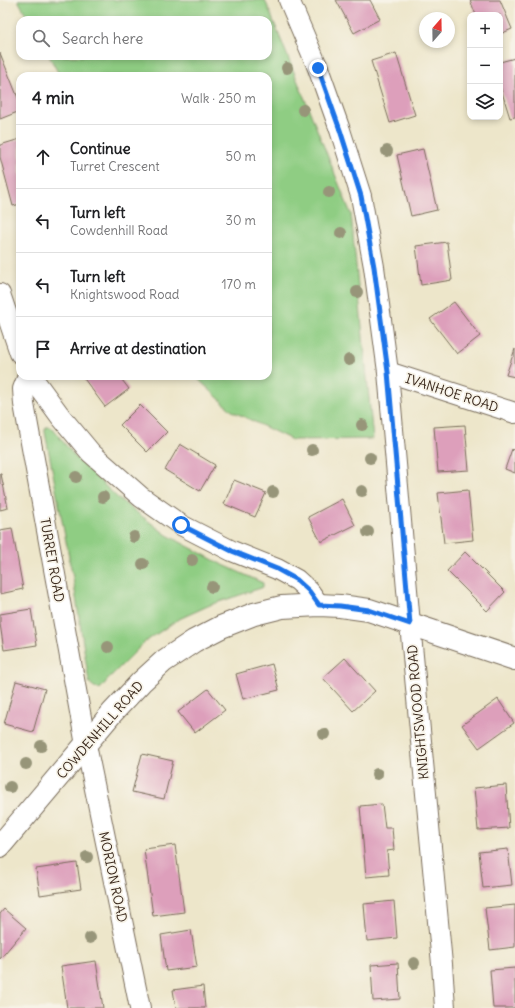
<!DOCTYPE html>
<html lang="en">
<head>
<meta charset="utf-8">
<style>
  body { margin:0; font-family:Delius,sans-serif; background:#f6f6f6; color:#202124 }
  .controls { position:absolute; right:12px; top:12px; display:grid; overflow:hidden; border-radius:8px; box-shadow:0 2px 6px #0003 }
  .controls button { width:36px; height:36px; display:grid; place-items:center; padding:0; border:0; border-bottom:1px solid #e0e0e0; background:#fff; color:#202124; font:20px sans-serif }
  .compass { position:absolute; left:419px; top:12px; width:36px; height:36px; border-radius:50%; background:#fff; box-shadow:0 2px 6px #0003; rotate:20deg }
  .stop { position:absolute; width:12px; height:12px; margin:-9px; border:3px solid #1a73e8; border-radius:50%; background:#fff }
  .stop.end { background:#1a73e8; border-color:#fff; box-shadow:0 1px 4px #0008 }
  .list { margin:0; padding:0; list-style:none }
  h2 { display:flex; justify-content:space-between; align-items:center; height:52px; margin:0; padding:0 16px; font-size:17px }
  h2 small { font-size:13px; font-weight:400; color:#757577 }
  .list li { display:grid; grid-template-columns:26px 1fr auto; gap:12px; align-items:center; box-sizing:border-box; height:64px; padding:0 16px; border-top:1px solid #e0e0e0 }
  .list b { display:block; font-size:15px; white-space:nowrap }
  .list p { margin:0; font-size:13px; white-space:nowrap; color:#757577 }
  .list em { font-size:13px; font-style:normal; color:#757577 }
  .icon { flex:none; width:22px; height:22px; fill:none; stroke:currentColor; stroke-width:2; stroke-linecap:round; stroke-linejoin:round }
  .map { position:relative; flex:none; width:515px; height:1008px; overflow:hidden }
  .search { position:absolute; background:#fff; box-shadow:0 2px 6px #0003; left:16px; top:16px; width:256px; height:44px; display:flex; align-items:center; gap:10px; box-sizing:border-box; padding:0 14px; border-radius:12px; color:#757577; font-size:15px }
  .panel { position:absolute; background:#fff; box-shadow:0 2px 6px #0003; left:16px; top:72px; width:256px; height:308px; border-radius:12px }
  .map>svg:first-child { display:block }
</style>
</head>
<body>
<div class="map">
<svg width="515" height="1008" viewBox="0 0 515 1008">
  <rect width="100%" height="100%" fill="#f7f3e8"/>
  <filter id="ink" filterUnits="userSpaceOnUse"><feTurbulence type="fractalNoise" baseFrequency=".025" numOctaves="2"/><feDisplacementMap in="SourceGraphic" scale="8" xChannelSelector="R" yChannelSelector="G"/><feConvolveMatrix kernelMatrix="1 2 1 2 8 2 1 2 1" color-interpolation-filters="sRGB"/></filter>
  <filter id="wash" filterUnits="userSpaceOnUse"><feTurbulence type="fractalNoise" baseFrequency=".012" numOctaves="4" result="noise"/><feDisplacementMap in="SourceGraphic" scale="16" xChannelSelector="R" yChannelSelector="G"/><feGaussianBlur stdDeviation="0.9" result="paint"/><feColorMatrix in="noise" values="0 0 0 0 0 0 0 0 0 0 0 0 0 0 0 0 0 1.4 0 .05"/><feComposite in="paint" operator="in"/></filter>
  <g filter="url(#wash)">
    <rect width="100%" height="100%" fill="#ede6ca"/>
    <g fill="#8fcd83" stroke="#657c50">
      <path d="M 18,0 L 265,0 L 351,214 L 373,439 L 292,440 L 232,411 L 195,376 L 268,376 L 268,76 L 60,76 L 49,56 L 268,56 L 268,20 L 29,20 Z"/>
      <path d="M 46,427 L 49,427 L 52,428 L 76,458 L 119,499 L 167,535 L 221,564 L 263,583 L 263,587 L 261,588 L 210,605 L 177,620 L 145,642 L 112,675 L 100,689 C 95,688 92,686 89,682 L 73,578 L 45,432 L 45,430 Z"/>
    </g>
    <g id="blocks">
      <g fill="#dd9fbb">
        <path d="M 336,0 L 370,0 L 380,19 L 354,33 Z"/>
        <path d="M 470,0 L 500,0 L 512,29 L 500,34 L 500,15 L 476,15 Z"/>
        <path d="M 0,53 L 20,103 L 20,111 L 0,119 Z"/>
        <path d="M 396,53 L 415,115 L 390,123 L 371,61 Z"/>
        <path d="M 515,58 L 515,117 L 510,118 L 500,86 L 500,62 Z"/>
        <path d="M 20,139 L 20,204 L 13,206 L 0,157 L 0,145 Z"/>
        <path d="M 423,149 L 437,210 L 411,216 L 397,155 Z"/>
        <path d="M 447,242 L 452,280 L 421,285 L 416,246 Z"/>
        <path d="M 454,302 L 480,336 L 457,354 L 430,319 Z"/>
        <path d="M 515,349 L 515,377 L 506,375 Z"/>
        <path d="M 82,376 L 119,376 L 129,389 L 105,407 Z"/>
        <path d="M 140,405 L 167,432 L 147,452 L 120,425 Z"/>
        <path d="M 465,425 L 469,470 L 438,472 L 434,427 Z"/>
        <path d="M 180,444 L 215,465 L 200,491 L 165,470 Z"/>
        <path d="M 512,449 L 515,451 L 515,473 L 505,469 Z"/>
        <path d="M 0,474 L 1,474 L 8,508 L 0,510 Z"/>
        <path d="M 234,480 L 266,493 L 255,517 L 224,504 Z"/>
        <path d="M 468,490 L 473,540 L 444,543 L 438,493 Z"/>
        <path d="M 342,499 L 355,525 L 321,542 L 308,517 Z"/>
        <path d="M 12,528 L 23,589 L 0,594 L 0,530 Z"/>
        <path d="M 465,552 L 505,592 L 487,611 L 447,571 Z"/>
        <path d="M 31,609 L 37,645 L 4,650 L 0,624 L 0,614 Z"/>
        <path d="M 345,658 L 375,691 L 353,711 L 323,678 Z"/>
        <path d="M 272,664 L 279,690 L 243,699 L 236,674 Z"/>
        <path d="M 16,681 L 45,689 L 33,732 L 4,724 Z"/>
        <path d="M 208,689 L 225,710 L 195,733 L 178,712 Z"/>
        <path d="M 498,699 L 514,723 L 479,748 L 462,725 Z"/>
        <path d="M 142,754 L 173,761 L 164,799 L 132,792 Z"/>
        <path d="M 506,785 L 509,828 L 478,830 L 474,788 Z"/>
        <path d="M 382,804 L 385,828 L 392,828 L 394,850 L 387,851 L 389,875 L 366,877 L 360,806 Z"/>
        <path d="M 175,845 L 184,912 L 153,916 L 144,849 Z"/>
        <path d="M 508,849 L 512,885 L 483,888 L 479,852 Z"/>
        <path d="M 77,863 L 81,889 L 40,895 L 36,869 Z"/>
        <path d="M 394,901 L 397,938 L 367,941 L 364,904 Z"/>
        <path d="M 515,905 L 515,947 L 490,950 L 485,908 Z"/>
        <path d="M 4,909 L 26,928 L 0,959 L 0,914 Z"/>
        <path d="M 191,930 L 197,967 L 166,971 L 161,935 Z"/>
        <path d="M 96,961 L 103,1008 L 67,1008 L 61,966 Z"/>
        <path d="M 398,963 L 400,999 L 373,1001 L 371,965 Z"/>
        <path d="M 515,968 L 515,1008 L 493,1008 L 490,970 Z"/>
        <path d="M 203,986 L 205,1008 L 176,1008 L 173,990 Z"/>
      </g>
    </g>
  </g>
  <g filter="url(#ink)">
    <use href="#blocks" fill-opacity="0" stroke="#796c5a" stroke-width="1"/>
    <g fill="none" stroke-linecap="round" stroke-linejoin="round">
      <g stroke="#796c5a" stroke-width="22">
        <g id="minor">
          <path d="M 289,0 L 318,68 L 340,130 L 361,196 L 374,267 L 388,372 L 410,624 L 442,964 L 445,1008"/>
          <path d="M 0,294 L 20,353"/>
          <path d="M 388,372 L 515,413"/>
          <path d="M 28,376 L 23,389 L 24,404 L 86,745 L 140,1008"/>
          <path d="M 31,376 L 61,417 L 91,453 L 141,497 L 181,525 L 232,551 L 277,569 L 297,580 L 309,591 L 319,605"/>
        </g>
      </g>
      <g stroke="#796c5a" stroke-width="24">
        <path id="tertiary" d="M 0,846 L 112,713 L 141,682 L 164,661 L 194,641 L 221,627 L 254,614 L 282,607 L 319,605 L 340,606 L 369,610 L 515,659"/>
      </g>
      <use href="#minor" stroke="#fff" stroke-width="20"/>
      <use href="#tertiary" stroke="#fff" stroke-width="22"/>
    </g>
    <g fill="#979579">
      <circle cx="287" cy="68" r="6"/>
      <circle cx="303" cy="110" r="6"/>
      <circle cx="387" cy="151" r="6"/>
      <circle cx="329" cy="192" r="6"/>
      <circle cx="341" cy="233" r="6"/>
      <circle cx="357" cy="292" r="6"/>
      <circle cx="349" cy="360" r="6"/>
      <circle cx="362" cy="425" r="6"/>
      <circle cx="312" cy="450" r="6"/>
      <circle cx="370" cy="458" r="6"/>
      <circle cx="76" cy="477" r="6"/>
      <circle cx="362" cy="491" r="6"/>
      <circle cx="273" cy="492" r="6"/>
      <circle cx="103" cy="497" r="6"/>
      <circle cx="368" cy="532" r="6"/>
      <circle cx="134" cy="537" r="6"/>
      <circle cx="192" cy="560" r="6"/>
      <circle cx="143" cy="564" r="6"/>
      <circle cx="212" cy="587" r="6"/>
      <circle cx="108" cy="647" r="6"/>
      <circle cx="324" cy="734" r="6"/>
      <circle cx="41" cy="746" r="6"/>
      <circle cx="26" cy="764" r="6"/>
      <circle cx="377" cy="774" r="6"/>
      <circle cx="10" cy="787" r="6"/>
      <circle cx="87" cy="857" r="6"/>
      <circle cx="90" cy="938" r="6"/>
      <circle cx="414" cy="963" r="6"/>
    </g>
  </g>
  <g fill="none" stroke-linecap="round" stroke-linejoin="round" filter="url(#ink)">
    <path stroke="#1a73e8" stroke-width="5" d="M 181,525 L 232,551 L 277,569 L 297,580 L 309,591 L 319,605 L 340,606 L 369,610 L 410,624 L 388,372 L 374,267 L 361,196 L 340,130 L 318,68"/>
  </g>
  <g text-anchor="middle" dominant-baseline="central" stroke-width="3.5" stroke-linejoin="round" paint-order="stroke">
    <g font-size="13" fill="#3b2a1e" stroke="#f7f3e8">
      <text transform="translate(452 393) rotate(18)">IVANHOE ROAD</text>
      <text transform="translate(52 560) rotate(80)">TURRET ROAD</text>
      <text transform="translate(418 712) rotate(-95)">KNIGHTSWOOD ROAD</text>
      <text transform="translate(100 730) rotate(-49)">COWDENHILL ROAD</text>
      <text transform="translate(113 877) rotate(78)">MORION ROAD</text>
    </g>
  </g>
</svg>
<div class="controls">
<button>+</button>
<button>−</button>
<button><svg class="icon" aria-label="layers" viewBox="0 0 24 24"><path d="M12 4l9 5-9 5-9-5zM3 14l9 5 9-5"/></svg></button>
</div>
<svg class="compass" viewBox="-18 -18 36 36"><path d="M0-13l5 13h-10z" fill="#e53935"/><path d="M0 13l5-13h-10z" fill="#757577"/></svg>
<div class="stop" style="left:181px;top:525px"></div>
<div class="stop end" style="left:318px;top:68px"></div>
<div class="search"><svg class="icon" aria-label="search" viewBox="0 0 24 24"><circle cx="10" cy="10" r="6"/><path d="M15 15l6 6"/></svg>Search here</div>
<section class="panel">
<h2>4 min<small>Walk · 250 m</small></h2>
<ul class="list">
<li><svg class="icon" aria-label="ahead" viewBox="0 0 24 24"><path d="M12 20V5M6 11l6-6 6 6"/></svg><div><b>Continue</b><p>Turret Crescent</p></div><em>50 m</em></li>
<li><svg class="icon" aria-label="left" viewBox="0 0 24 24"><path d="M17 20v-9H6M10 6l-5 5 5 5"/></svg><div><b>Turn left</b><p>Cowdenhill Road</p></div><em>30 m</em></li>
<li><svg class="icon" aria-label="left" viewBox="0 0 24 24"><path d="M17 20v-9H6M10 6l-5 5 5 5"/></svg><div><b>Turn left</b><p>Knightswood Road</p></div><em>170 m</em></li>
<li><svg class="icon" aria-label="arrive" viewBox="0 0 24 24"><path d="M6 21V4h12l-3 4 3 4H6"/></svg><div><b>Arrive at destination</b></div></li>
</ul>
</section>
</div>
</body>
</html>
